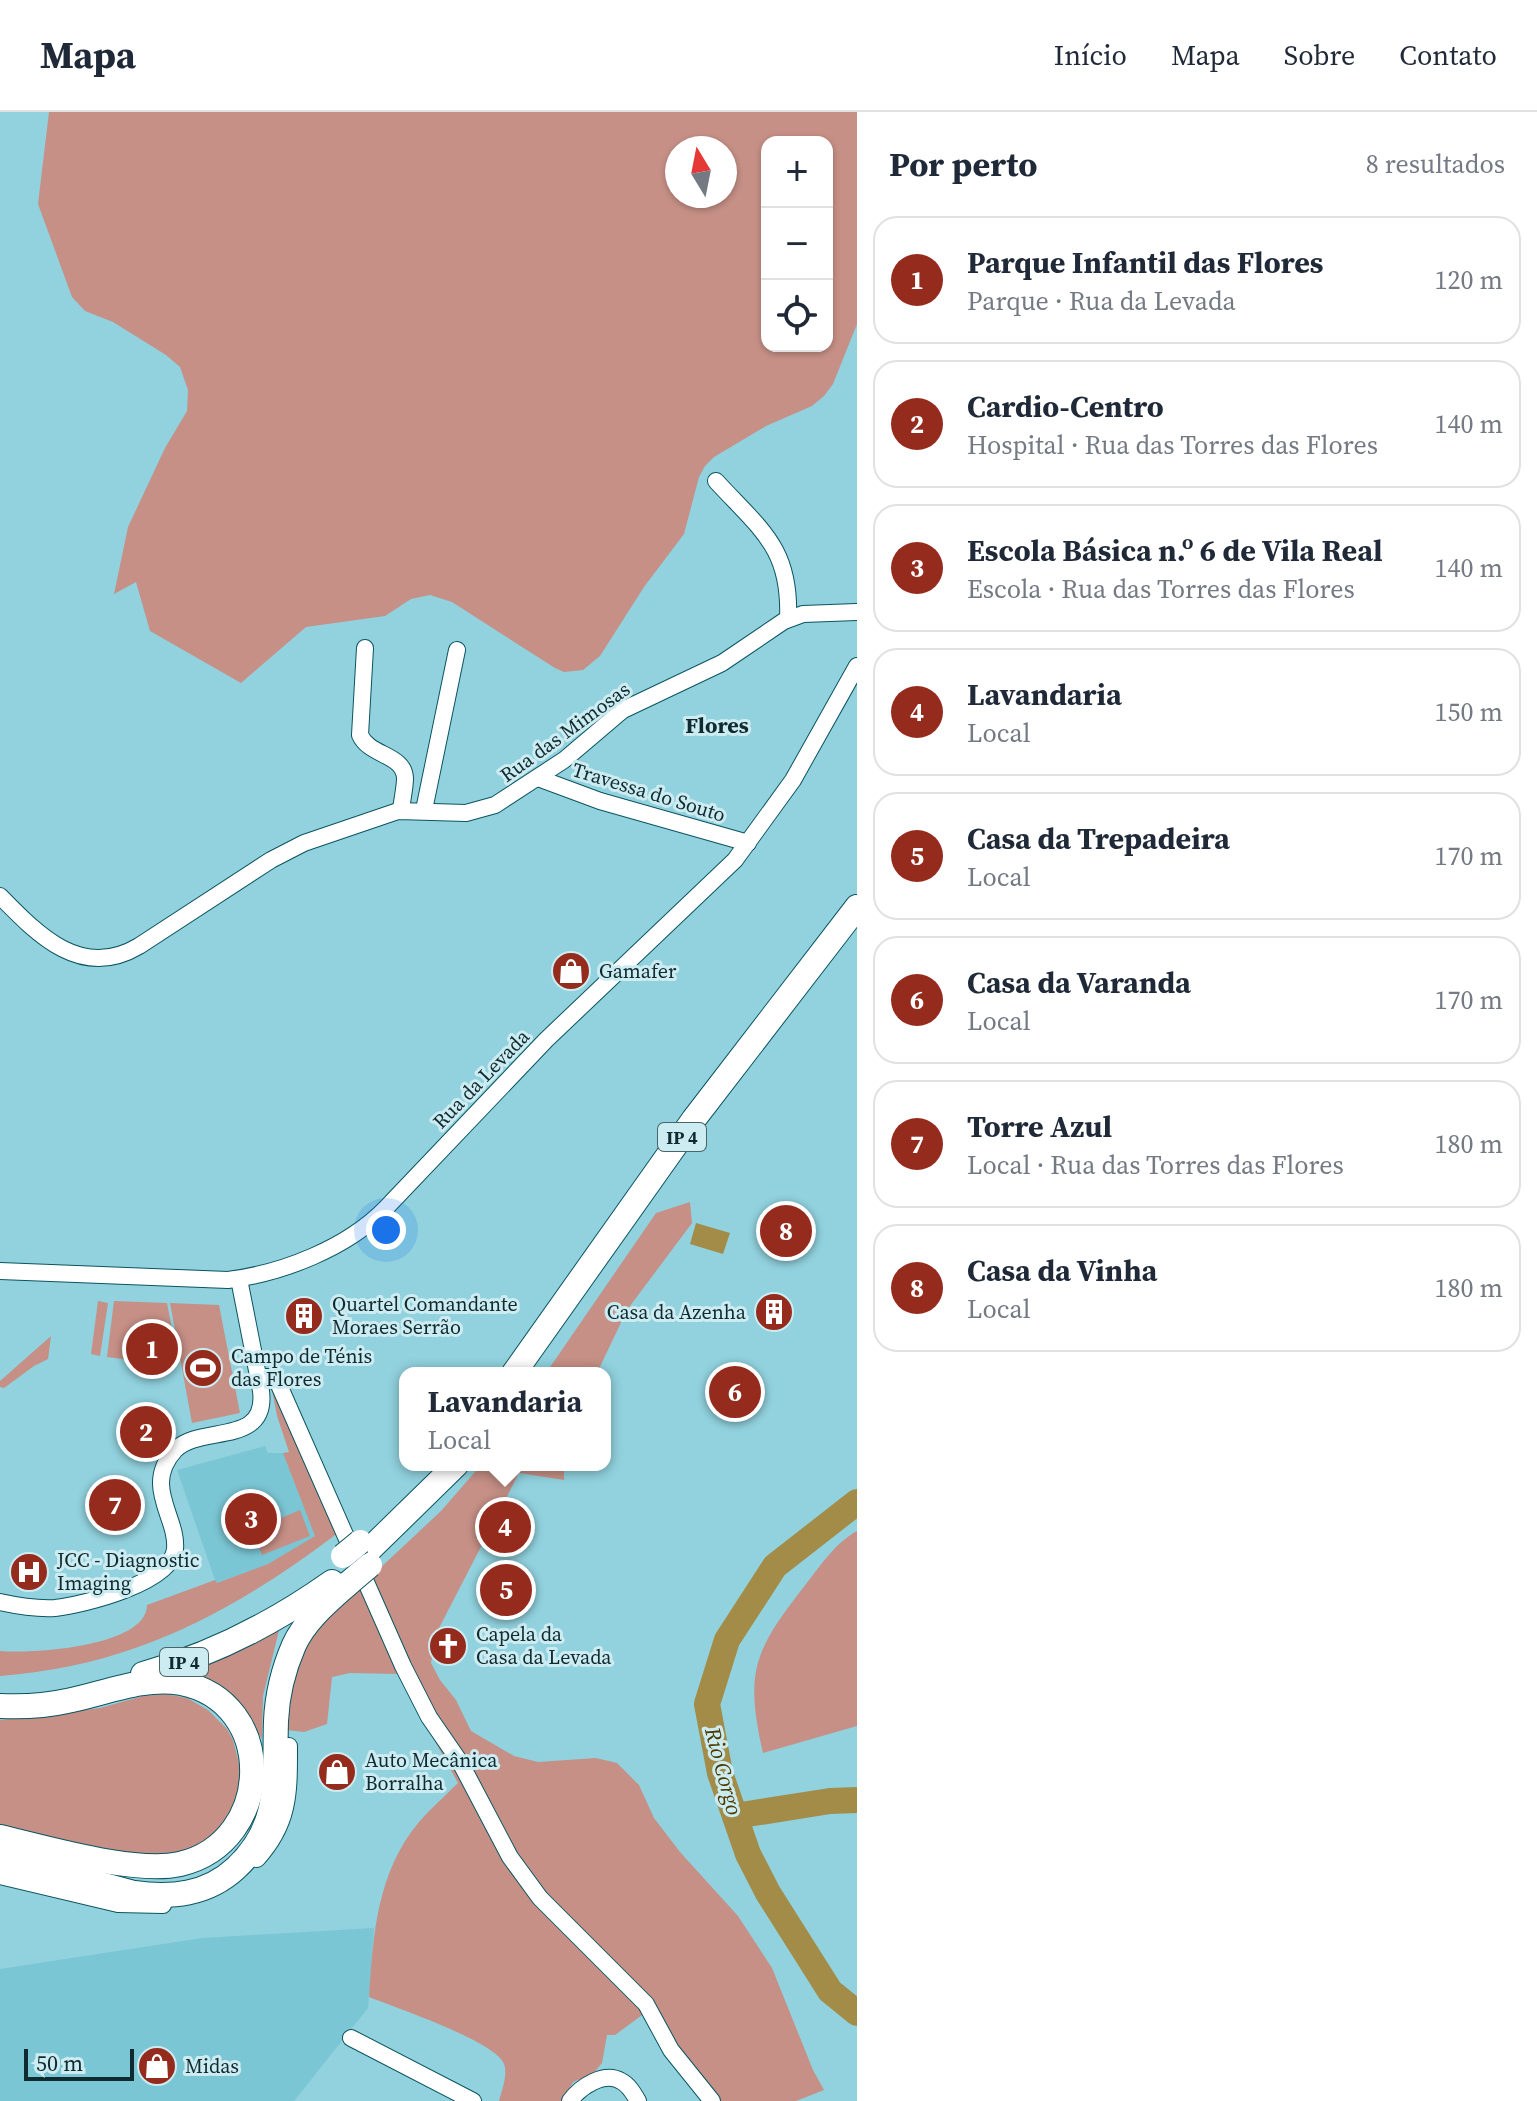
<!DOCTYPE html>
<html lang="pt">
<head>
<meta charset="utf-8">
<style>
  body { margin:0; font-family:"Source Serif 4",serif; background:#f2f2f3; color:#1f2937 }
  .controls { position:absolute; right:24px; top:24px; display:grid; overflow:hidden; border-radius:16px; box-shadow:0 2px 6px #0004 }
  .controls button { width:72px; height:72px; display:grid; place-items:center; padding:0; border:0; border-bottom:2px solid #e0e1e3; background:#fff; color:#1f2937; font:40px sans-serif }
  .compass { position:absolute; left:665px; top:24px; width:72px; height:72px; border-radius:50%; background:#fff; box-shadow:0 2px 6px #0004; rotate:350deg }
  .scale { position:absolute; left:24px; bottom:20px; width:110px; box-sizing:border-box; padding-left:8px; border:4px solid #102b30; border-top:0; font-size:22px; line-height:28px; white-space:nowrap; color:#102b30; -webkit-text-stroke:6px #cdecf2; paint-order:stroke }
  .you { position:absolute; left:386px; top:1118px; width:28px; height:28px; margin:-20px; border:6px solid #fff; border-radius:50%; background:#1a73e8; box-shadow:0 0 0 12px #1a73e833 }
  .badge { display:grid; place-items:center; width:52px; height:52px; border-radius:50%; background:#952b1d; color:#fff; font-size:26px; font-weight:700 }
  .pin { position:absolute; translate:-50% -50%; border:4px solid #fff; box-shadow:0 2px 8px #0006 }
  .popup { position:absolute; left:399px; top:1255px; width:212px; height:104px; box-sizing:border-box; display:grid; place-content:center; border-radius:16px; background:#fff; filter:drop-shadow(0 2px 6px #0005); font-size:26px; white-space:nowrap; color:#747a83 }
  .popup b { font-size:30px; color:#1f2937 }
  .popup::after { content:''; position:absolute; left:50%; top:100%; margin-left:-16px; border:16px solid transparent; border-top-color:#fff }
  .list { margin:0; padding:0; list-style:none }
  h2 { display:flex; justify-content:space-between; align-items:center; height:104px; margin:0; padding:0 32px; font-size:34px }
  h2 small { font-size:26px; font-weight:400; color:#747a83 }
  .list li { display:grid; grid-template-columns:52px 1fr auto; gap:24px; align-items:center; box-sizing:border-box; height:128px; margin:0 16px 16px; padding:0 16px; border:2px solid #e0e1e3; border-radius:24px }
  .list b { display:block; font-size:30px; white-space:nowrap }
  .list p { margin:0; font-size:26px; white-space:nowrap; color:#747a83 }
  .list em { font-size:26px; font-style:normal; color:#747a83 }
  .icon { flex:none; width:44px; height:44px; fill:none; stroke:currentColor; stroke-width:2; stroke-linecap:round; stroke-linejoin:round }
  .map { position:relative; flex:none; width:857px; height:1989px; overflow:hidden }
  header { display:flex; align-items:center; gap:48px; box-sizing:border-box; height:112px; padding:0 40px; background:#fff; border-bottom:2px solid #e0e1e3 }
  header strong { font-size:38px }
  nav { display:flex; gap:44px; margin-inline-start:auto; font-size:28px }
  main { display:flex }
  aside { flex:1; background:#fff }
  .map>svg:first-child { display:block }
</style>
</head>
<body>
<header>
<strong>Mapa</strong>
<nav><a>Início</a><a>Mapa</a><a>Sobre</a><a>Contato</a></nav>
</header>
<main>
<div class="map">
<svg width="857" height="1989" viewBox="0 0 857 1989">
  <rect width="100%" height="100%" fill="#91d2de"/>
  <g fill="#7bc6d4">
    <path d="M 265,1334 L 268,1341 L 283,1341 L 316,1424 L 269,1452 L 216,1471 L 177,1358 Z"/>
    <path d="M 374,1816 L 368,1896 L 294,1989 L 0,1989 L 0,1857 L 202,1826 Z"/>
  </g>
  <g fill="#c69086" fill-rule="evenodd">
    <path d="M 49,0 L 857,0 L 857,212 L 833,272 L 824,284 L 812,294 L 766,314 L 714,345 L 705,354 L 699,365 L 684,422 L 644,475 L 600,544 L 583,558 L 564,560 L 555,556 L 452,490 L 430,483 L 411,487 L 385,504 L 306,515 L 241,571 L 150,519 L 136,470 L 114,482 L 128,415 L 165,336 L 187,299 L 188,278 L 180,255 L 166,243 L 113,210 L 85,199 L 72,185 L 38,92 ZM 767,30 L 827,30 L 827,234 L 767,234 ZM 677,36 L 725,36 L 725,84 L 677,84 Z"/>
    <path d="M 690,1090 L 692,1111 L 627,1198 L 597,1261 L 546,1261 L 656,1101 Z"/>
    <path d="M 98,1189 L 108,1191 L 100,1244 L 91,1242 Z"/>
    <path d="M 114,1189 L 167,1191 L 173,1222 L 168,1223 L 174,1254 L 107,1245 Z"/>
    <path d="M 170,1191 L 219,1193 L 240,1301 L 192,1311 Z"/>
    <path d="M 51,1224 L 48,1247 L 34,1254 L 4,1276 L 0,1275 L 0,1269 Z"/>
    <path d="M 269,1274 L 275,1277 L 280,1296 L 338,1421 C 233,1500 134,1554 0,1564 L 0,1539 C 30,1542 147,1535 147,1493 L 215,1468 L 217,1471 L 268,1452 L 315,1424 L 283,1341 L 289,1340 L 277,1304 L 272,1277 Z"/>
    <path d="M 481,1353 L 564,1353 L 564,1368 L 519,1361 L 437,1520 L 431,1551 L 440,1568 L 456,1588 L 471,1619 L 514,1644 L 538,1650 L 596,1646 L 617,1651 L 639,1673 L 654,1706 L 680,1740 L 738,1804 L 772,1856 L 813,1958 L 824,1978 L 796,1989 L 716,1989 L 653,1895 L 615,1923 L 607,1923 L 602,1951 L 593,1962 L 573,1970 L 563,1989 L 499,1989 C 502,1978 508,1962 504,1952 C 497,1930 394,1895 369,1885 C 373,1823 377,1760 419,1710 C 431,1696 445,1684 458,1671 L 398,1562 L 350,1561 L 332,1565 L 327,1612 L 304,1620 L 286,1618 C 289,1580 294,1548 316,1516 L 441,1399 Z"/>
    <path d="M 300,1398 L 310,1424 L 262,1443 L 252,1418 Z"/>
    <path d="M 857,1419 L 857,1614 L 763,1641 C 744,1557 755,1538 806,1472 C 821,1453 835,1431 857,1419 Z"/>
    <path d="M 281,1510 L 263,1584 L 262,1627 C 239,1593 229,1578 192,1558 Z"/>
    <path d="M 166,1582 L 187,1586 L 208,1598 L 227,1617 L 233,1628 L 240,1655 L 239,1690 L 218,1724 L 165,1747 L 0,1720 L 0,1608 L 100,1596 L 143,1584 Z"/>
  </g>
  <path fill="#a38c48" d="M 696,1111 L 730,1121 L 723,1142 L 690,1132 Z"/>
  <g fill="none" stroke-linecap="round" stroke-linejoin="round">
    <g stroke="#a38c48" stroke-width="26">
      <path d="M 857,1390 L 775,1454 L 727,1528 L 707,1592 L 720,1661 L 748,1742 L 768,1781 L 830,1879 L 857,1901"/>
      <path d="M 735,1704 L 830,1689 L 857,1688"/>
    </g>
    <g stroke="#0b545f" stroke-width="18">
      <g id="minor">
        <path d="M 716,369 C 761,418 791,436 788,507"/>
        <path d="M 365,536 L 360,623 C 369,644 404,642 405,666 C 405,676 402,688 401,698"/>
        <path d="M 538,666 L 600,689 L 748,731"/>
        <path d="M 424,698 L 457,538"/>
        <path d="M 0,784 C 39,824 82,868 139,834 L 271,748 L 304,731 L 398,699 L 466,701 L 495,693 L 564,648 L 623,598 L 722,551 L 784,509 L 803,502 L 857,500"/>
        <path d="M 0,1159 L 228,1168 C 283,1161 347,1136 386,1096 L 546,928 L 735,748 L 793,668 L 857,554"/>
        <path d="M 258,1265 L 272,1265 L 279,1273 L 403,1554 L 429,1605 L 460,1650 L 510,1745 L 540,1786 L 646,1892 L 671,1938 L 712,1989"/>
        <path d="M 0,1490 C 18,1494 36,1497 55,1496 C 83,1493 172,1471 175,1437 C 178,1405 142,1374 175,1338 C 200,1312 268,1335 261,1279 L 239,1167"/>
        <path d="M 257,1747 C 290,1711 289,1680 289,1634"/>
        <path d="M 0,1764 L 118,1792 L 163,1793"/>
        <path d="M 351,1926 L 473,1989"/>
        <path d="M 570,1989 C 580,1975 604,1959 621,1969 C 629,1973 634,1982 638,1989"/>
      </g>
    </g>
    <g stroke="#0b545f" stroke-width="26">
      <g id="highway">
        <path d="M 514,1261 L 694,1007 L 857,795"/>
        <path d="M 365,1442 L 456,1353"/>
        <path d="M 143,1562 C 212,1543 274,1511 332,1470"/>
        <path d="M 0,1594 C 22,1595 45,1594 67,1589 C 103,1582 144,1564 181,1571 C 278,1590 274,1730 180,1752 C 135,1762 47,1736 0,1725"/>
        <path d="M 0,1745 L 134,1781 C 171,1786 207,1783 236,1756 C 282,1713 274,1667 276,1609 C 277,1584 284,1556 294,1533 C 306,1507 330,1488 350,1470"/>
      </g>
    </g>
    <use href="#minor" stroke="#fff" stroke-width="16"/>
    <use href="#highway" stroke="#fff" stroke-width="24"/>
    <g stroke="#0b545f" stroke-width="26" stroke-linecap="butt">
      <g id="highway-bridge">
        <path d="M 343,1444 L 360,1430"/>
        <path d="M 350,1470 L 370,1453"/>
      </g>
    </g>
    <use href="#highway-bridge" stroke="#fff" stroke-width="24"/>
  </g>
  <defs>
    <g id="shop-disc" transform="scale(2)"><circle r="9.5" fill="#952b1d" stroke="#cdecf2"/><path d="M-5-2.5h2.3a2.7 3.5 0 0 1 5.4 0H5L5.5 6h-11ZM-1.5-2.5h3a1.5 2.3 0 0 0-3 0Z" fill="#fff"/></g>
    <g id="building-disc" transform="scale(2)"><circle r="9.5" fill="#952b1d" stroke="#cdecf2"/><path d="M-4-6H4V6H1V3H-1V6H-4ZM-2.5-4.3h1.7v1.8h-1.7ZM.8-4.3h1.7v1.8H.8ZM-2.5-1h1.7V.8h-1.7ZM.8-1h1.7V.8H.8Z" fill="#fff"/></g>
    <g id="stadium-disc" transform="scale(2)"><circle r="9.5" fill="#952b1d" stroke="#cdecf2"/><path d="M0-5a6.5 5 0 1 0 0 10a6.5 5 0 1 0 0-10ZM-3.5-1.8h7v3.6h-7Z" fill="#fff"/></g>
    <g id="hospital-disc" transform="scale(2)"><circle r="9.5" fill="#952b1d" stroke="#cdecf2"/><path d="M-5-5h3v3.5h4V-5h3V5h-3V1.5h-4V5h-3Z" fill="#fff"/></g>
    <g id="church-disc" transform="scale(2)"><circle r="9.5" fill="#952b1d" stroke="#cdecf2"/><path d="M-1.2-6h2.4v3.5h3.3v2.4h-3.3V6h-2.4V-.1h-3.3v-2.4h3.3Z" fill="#fff"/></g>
  </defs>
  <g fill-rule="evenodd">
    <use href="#shop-disc" x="571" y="859"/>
    <use href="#building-disc" x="774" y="1200"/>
    <use href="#building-disc" x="304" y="1204"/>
    <use href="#stadium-disc" x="203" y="1256"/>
    <use href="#hospital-disc" x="29" y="1460"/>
    <use href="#church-disc" x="448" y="1534"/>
    <use href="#shop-disc" x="337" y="1660"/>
    <use href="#shop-disc" x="157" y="1954"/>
  </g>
  <g text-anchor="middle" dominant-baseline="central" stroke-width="6" stroke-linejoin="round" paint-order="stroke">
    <g fill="#cdecf2" stroke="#49656a" stroke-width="2">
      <rect x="658" y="1011" width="48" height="28" rx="6"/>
      <rect x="160" y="1536" width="48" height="28" rx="6"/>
    </g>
    <g font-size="18" font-weight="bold" fill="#102b30">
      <text x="682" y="1025">IP 4</text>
      <text x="184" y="1550">IP 4</text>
    </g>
    <g font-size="20" fill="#102b30" stroke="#cdecf2">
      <text transform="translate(565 620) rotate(-36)">Rua das Mimosas</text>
      <text transform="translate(649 680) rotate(17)">Travessa do Souto</text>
      <text transform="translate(481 967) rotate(-46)">Rua da Levada</text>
    </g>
    <g font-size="20" fill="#102b30" stroke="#cdecf2" text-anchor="start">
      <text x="599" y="859">Gamafer</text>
      <text x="332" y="1192">Quartel Comandante<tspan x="332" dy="23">Moraes Serrão</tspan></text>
      <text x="746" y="1200" text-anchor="end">Casa da Azenha</text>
      <text x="231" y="1244">Campo de Ténis<tspan x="231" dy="23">das Flores</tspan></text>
      <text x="57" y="1448">JCC - Diagnostic<tspan x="57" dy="23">Imaging</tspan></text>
      <text x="476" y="1522">Capela da<tspan x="476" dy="23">Casa da Levada</tspan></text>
      <text x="365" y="1648">Auto Mecânica<tspan x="365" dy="23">Borralha</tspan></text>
      <text x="185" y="1954">Midas</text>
    </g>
    <g font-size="22" font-weight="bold" fill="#102b30" stroke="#cdecf2">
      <text x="717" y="613">Flores</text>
    </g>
    <g font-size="22" font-style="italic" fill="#4b3a00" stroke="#cdecf2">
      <text transform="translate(724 1659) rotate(75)">Rio Corgo</text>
    </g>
  </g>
</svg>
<div class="controls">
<button>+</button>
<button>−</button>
<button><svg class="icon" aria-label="locate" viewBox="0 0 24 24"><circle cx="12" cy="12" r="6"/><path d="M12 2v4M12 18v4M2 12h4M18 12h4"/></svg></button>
</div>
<svg class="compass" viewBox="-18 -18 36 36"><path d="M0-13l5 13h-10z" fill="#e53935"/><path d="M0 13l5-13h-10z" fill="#747a83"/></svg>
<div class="scale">50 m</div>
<div class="you"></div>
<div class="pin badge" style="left:152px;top:1237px">1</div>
<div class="pin badge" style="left:146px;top:1320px">2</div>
<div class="pin badge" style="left:251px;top:1407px">3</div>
<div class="pin badge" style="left:505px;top:1415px">4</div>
<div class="popup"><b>Lavandaria</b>Local</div>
<div class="pin badge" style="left:506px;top:1478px">5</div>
<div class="pin badge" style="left:735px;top:1280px">6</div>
<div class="pin badge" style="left:115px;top:1393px">7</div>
<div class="pin badge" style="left:786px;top:1119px">8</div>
</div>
<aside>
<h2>Por perto<small>8 resultados</small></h2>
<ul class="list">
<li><span class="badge">1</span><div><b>Parque Infantil das Flores</b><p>Parque · Rua da Levada</p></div><em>120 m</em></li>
<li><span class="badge">2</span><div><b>Cardio-Centro</b><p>Hospital · Rua das Torres das Flores</p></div><em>140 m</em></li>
<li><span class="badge">3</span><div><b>Escola Básica n.º 6 de Vila Real</b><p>Escola · Rua das Torres das Flores</p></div><em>140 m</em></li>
<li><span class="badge">4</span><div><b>Lavandaria</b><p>Local</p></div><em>150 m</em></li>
<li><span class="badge">5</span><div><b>Casa da Trepadeira</b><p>Local</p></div><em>170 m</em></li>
<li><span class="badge">6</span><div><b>Casa da Varanda</b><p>Local</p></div><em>170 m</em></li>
<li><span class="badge">7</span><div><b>Torre Azul</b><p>Local · Rua das Torres das Flores</p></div><em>180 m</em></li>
<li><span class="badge">8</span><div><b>Casa da Vinha</b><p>Local</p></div><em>180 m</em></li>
</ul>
</aside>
</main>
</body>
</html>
